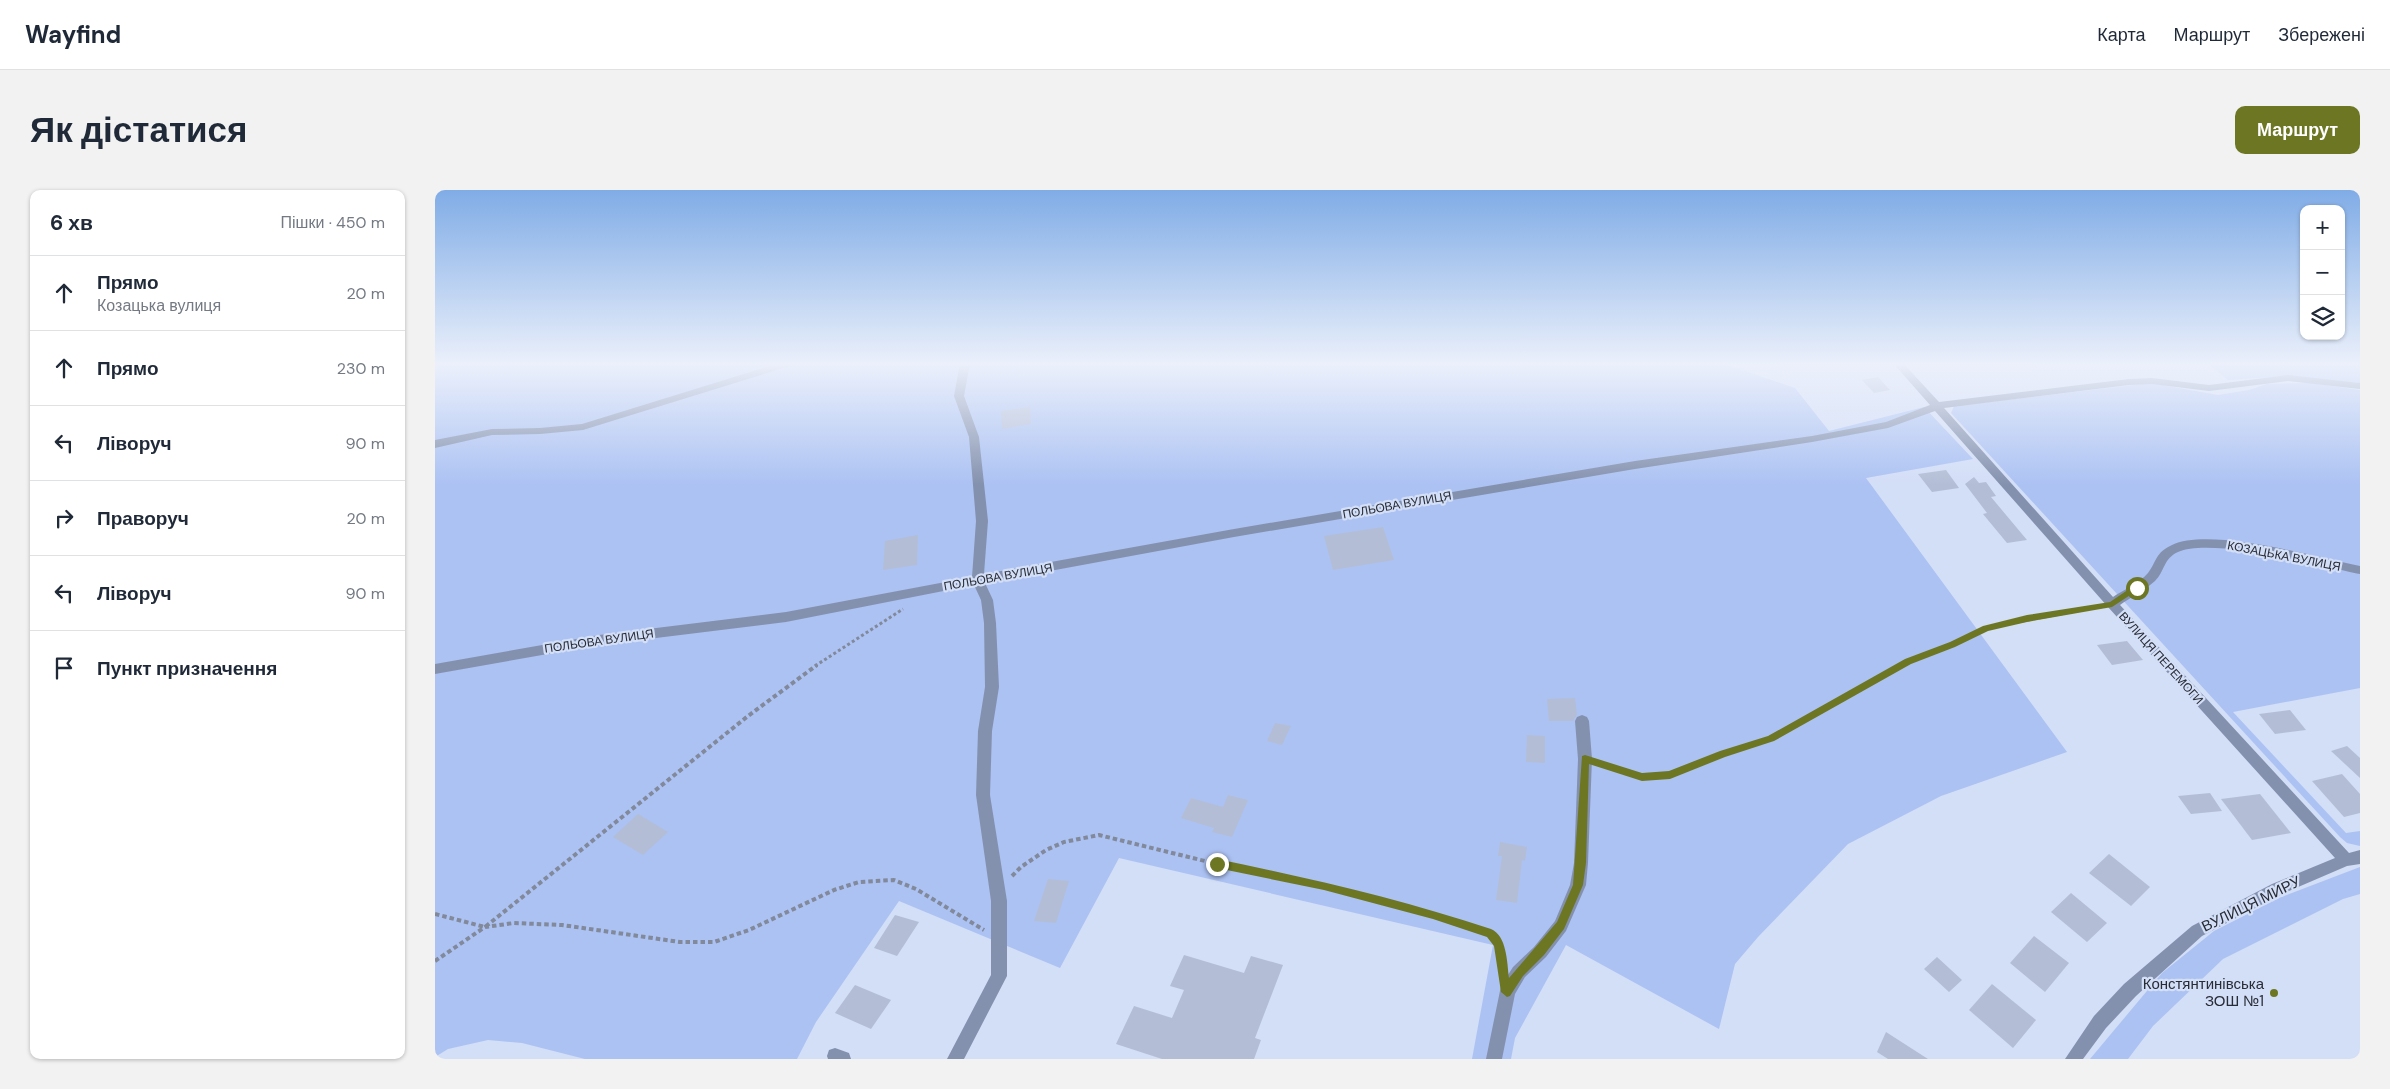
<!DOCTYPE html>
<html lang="uk">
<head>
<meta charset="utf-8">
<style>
  body { margin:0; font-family:"DM Sans",sans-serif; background:#f2f2f3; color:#1f2937 }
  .controls { position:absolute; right:15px; top:15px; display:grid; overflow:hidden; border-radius:10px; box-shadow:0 1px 4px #0004 }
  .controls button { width:45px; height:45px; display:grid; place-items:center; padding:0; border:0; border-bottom:1px solid #e0e1e3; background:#fff; color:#1f2937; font:25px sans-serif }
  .stop { position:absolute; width:15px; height:15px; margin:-11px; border:4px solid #6d7723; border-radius:50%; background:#fff }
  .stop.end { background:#6d7723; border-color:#fff; box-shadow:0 1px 5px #0008 }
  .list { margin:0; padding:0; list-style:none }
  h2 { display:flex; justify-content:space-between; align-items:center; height:65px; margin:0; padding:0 20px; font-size:21px }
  h2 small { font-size:16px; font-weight:400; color:#747a83 }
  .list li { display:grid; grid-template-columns:32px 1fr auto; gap:15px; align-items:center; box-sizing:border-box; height:75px; padding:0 20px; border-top:1px solid #e0e1e3 }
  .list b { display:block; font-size:19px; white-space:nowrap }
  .list p { margin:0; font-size:16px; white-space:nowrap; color:#747a83 }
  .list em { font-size:16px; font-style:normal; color:#747a83 }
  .icon { flex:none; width:28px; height:28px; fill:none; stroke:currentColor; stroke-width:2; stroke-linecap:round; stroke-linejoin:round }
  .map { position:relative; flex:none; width:1925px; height:869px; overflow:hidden; border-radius:10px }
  header { display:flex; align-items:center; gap:30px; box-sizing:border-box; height:70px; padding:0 25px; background:#fff; border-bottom:1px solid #e0e1e3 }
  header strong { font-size:24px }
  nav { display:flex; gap:28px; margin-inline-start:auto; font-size:18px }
  .intro { display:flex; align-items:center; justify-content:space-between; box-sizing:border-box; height:120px; padding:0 30px }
  h1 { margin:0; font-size:35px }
  .button { padding:12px 22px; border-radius:10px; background:#6d7723; color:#fff; font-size:18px; font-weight:700 }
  main { display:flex; gap:30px; padding:0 30px }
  aside { flex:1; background:#fff; border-radius:10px; box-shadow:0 1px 4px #0004 }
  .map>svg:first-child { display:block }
</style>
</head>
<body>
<header>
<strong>Wayfind</strong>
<nav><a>Карта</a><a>Маршрут</a><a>Збережені</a></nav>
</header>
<div class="intro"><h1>Як дістатися</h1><a class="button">Маршрут</a></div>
<main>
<aside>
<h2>6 хв<small>Пішки · 450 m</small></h2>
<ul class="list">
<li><svg class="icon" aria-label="ahead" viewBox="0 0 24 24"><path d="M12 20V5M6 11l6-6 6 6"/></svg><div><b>Прямо</b><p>Козацька вулиця</p></div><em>20 m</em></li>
<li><svg class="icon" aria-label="ahead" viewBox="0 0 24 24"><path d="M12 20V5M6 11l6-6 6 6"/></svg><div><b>Прямо</b></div><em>230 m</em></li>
<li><svg class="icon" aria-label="left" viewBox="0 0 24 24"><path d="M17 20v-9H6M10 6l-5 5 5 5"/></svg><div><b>Ліворуч</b></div><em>90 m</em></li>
<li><svg class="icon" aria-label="right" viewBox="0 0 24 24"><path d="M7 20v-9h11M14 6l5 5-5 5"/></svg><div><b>Праворуч</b></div><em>20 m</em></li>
<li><svg class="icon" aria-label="left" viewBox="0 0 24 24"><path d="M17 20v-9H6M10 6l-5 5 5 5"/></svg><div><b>Ліворуч</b></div><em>90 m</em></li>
<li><svg class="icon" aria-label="arrive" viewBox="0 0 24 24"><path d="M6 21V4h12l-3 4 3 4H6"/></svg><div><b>Пункт призначення</b></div></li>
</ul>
</aside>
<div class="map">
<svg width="1925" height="869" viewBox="0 0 1925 869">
  <rect width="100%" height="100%" fill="#d3def7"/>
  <g fill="#acc2f3">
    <path d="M 0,173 L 1286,173 L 1360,198 L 1394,241 L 1489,217 L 1538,269 L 1431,288 L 1632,562 L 1506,606 L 1413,654 L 1323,747 L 1300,774 L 1284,839 L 1131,755 L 1080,848 L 1076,869 L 1037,869 L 1058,755 L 684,668 L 625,778 L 464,711 L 381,832 L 362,869 L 150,869 L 87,853 L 53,850 L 13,859 L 0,867 Z"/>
    <path d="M 1772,173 L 1925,173 L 1925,193 L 1851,186 L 1793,190 Z"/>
    <path d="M 1716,193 L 1783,205 L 1814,200 L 1832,194 L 1877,193 L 1925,200 L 1925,498 L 1798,522 L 1911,643 L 1925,641 L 1925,656 L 1912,653 L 1905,647 L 1516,223 L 1519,216 Z"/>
    <path d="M 1925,677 L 1925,704 L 1908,709 L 1788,769 L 1718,836 L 1693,869 L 1655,869 L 1727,783 L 1779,741 L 1844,708 Z"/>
  </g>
  <g fill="#b3bed6">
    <path d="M 1443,187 L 1455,200 L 1439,203 L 1427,190 Z"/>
    <path d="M 595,217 L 596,234 L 567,239 L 566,221 Z"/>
    <path d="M 1511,280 L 1524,298 L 1497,302 L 1483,284 Z"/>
    <path d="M 1539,287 L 1544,293 L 1551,292 L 1561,306 L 1556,307 L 1592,350 L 1572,353 L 1548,324 L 1552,323 L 1530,294 Z"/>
    <path d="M 948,337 L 959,370 L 898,380 L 889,346 Z"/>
    <path d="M 483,345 L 482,375 L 448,380 L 450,351 Z"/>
    <path d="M 1692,451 L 1708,470 L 1677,475 L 1662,455 Z"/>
    <path d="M 1140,508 L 1142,525 L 1138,531 L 1114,531 L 1112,509 Z"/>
    <path d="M 1855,520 L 1871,540 L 1840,544 L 1824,524 Z"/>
    <path d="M 840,533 L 856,536 L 847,555 L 832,551 Z"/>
    <path d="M 1092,545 L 1110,546 L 1110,573 L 1091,572 Z"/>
    <path d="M 1912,556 L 1925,568 L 1925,588 L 1896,561 Z"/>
    <path d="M 1907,584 L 1925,604 L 1925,623 L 1909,627 L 1877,591 Z"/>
    <path d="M 1775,603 L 1787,621 L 1756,624 L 1743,606 Z"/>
    <path d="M 1825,604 L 1856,643 L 1817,650 L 1786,609 Z"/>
    <path d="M 793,605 L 813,610 L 797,647 L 777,642 L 779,638 L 746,628 L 756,608 L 788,617 Z"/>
    <path d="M 203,624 L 233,642 L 208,665 L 178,647 Z"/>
    <path d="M 1065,652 L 1092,657 L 1090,671 L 1087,670 L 1082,713 L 1061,710 L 1067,666 L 1063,666 Z"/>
    <path d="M 1674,664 L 1715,697 L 1696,716 L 1654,683 Z"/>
    <path d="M 613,689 L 634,691 L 621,733 L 599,731 Z"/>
    <path d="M 1636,703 L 1672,733 L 1652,752 L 1616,722 Z"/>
    <path d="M 460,725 L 484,732 L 462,766 L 439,758 Z"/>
    <path d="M 1599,746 L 1634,773 L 1610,802 L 1575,773 Z"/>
    <path d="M 749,765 L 809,783 L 816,766 L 848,775 L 820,848 L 826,850 L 819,869 L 727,869 L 681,854 L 699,816 L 737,828 L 749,800 L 735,796 Z"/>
    <path d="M 1502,767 L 1527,790 L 1514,802 L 1489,779 Z"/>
    <path d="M 1557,794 L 1601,830 L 1578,858 L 1534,820 Z"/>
    <path d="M 420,795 L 456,810 L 436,839 L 400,823 Z"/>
    <path d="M 1451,842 L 1493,869 L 1453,869 L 1442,862 Z"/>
  </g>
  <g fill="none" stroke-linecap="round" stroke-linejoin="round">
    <g stroke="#81899a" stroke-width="3" stroke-dasharray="3 2.5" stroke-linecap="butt">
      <path d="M 380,476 L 468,419"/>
      <path d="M 1464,476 L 1518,455 L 1551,438 L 1662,417"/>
    </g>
    <g stroke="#81899a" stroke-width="4" stroke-dasharray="4.5 3" stroke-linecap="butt">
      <path d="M 1163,573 L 1207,587 L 1235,585 L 1289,563 L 1336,548 L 1466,475"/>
      <path d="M 577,686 L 586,677 L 611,660 L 629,652 L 664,645 L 782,674 L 889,696 L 998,724 L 1055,744 L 1064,754 L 1068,776"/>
      <path d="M 0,724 L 50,737 L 313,526 L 382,475"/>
      <path d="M 0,771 L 50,737 L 79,733 L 127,735 L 245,752 L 279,752 L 314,740 L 399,700 L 424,692 L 459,690 L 481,699 L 549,740"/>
    </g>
    <g fill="#8491ae" fill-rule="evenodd">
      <path d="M 344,173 L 359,173 L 358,175 L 148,240 L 105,244 L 57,245 L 0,258 L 0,250 L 57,239 L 105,238 L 147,234 Z"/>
      <path d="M 525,173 L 535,173 L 529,206 L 544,247 L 553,331 L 549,384 L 799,339 L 1200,271 L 1377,246 L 1451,232 L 1495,215 L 1458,173 L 1468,173 L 1504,212 L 1694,189 L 1717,188 L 1774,195 L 1853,185 L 1925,193 L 1925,199 L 1853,191 L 1774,201 L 1717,194 L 1694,195 L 1509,218 L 1678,407 C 1688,400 1705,393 1713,383 C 1722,371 1720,363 1737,355 C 1775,337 1881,367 1925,376 L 1925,384 C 1886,376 1777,347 1743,362 C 1728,369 1730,381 1720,391 C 1710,400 1696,407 1685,415 L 1914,663 L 1925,660 L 1925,674 L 1912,676 L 1847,704 L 1767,746 L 1701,806 L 1671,838 L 1648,869 L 1630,869 L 1659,826 L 1689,794 L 1757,736 L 1837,694 L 1900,668 L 1673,417 L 1500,221 L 1453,238 L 1377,252 L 1200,279 L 799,347 L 550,393 L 558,410 L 561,433 L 564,497 L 557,541 L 555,605 L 572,711 L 572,786 L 529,869 L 512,869 L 556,785 L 556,711 L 541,605 L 543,541 L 550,497 L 549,433 L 546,410 L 539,395 L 351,432 L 164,455 L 0,484 L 0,474 L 164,445 L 351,422 L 537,387 L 541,331 L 534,247 L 519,206 Z"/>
      <path d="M 1147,525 L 1152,527 L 1154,531 L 1157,569 L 1153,673 L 1151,695 L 1131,741 L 1111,767 L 1090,787 L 1080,804 L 1067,869 L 1051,869 L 1066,796 L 1078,777 L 1099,757 L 1120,731 L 1135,695 L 1139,673 L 1143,569 L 1140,531 L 1142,527 Z"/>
      <path d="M 400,858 L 414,863 L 416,869 L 393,869 L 392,866 L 394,860 Z"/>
    </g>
  </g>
  <linearGradient id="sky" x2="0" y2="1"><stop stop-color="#80ace6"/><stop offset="0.59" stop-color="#ebf0fb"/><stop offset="1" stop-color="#ebf0fb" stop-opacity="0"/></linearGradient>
  <rect width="1925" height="295" fill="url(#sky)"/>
  <path fill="#6d7723" d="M 1700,395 L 1706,398 L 1677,417 L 1592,432 L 1553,441 L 1520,457 L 1476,474 L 1339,551 L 1290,567 L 1235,589 L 1207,591 L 1154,574 L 1151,673 L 1148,695 L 1129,739 L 1109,765 L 1088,786 L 1075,806 L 1072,807 L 1066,802 L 1059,756 L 1052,747 L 998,729 L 889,700 L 782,678 L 777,674 L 782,669 C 874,688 966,709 1056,739 C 1072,746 1072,772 1074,788 L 1122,732 L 1138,695 L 1147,566 L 1150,565 L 1207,583 L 1234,581 L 1285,561 L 1333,546 L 1470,469 L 1515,452 L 1548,436 L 1592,425 L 1675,412 Z"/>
  <circle fill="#6d7723" stroke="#d3def7" stroke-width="2" cx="1839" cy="803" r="5"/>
  <g text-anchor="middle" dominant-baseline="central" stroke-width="4.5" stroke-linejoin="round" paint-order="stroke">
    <g font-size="12" fill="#282c35" stroke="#d3def7">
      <text transform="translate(962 315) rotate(-10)">ПОЛЬОВА ВУЛИЦЯ</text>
      <text transform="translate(1849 366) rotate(11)">КОЗАЦЬКА ВУЛИЦЯ</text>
      <text transform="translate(563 387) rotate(-10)">ПОЛЬОВА ВУЛИЦЯ</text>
      <text transform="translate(164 451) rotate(-8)">ПОЛЬОВА ВУЛИЦЯ</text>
      <text transform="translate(1726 468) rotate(48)">ВУЛИЦЯ ПЕРЕМОГИ</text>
    </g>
    <g font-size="15" fill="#282c35" stroke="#d3def7">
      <text transform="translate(1816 714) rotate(-26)">ВУЛИЦЯ МИРУ</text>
    </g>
    <g font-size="15" fill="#282c35" stroke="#d3def7" text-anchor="end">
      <text x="1829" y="794">Констянтинівська<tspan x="1829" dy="17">ЗОШ №1</tspan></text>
    </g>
  </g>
</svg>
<div class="controls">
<button>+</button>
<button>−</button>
<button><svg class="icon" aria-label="layers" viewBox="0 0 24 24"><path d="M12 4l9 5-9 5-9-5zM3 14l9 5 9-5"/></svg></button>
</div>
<div class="stop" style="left:1702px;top:398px"></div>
<div class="stop end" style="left:782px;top:674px"></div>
</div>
</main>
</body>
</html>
